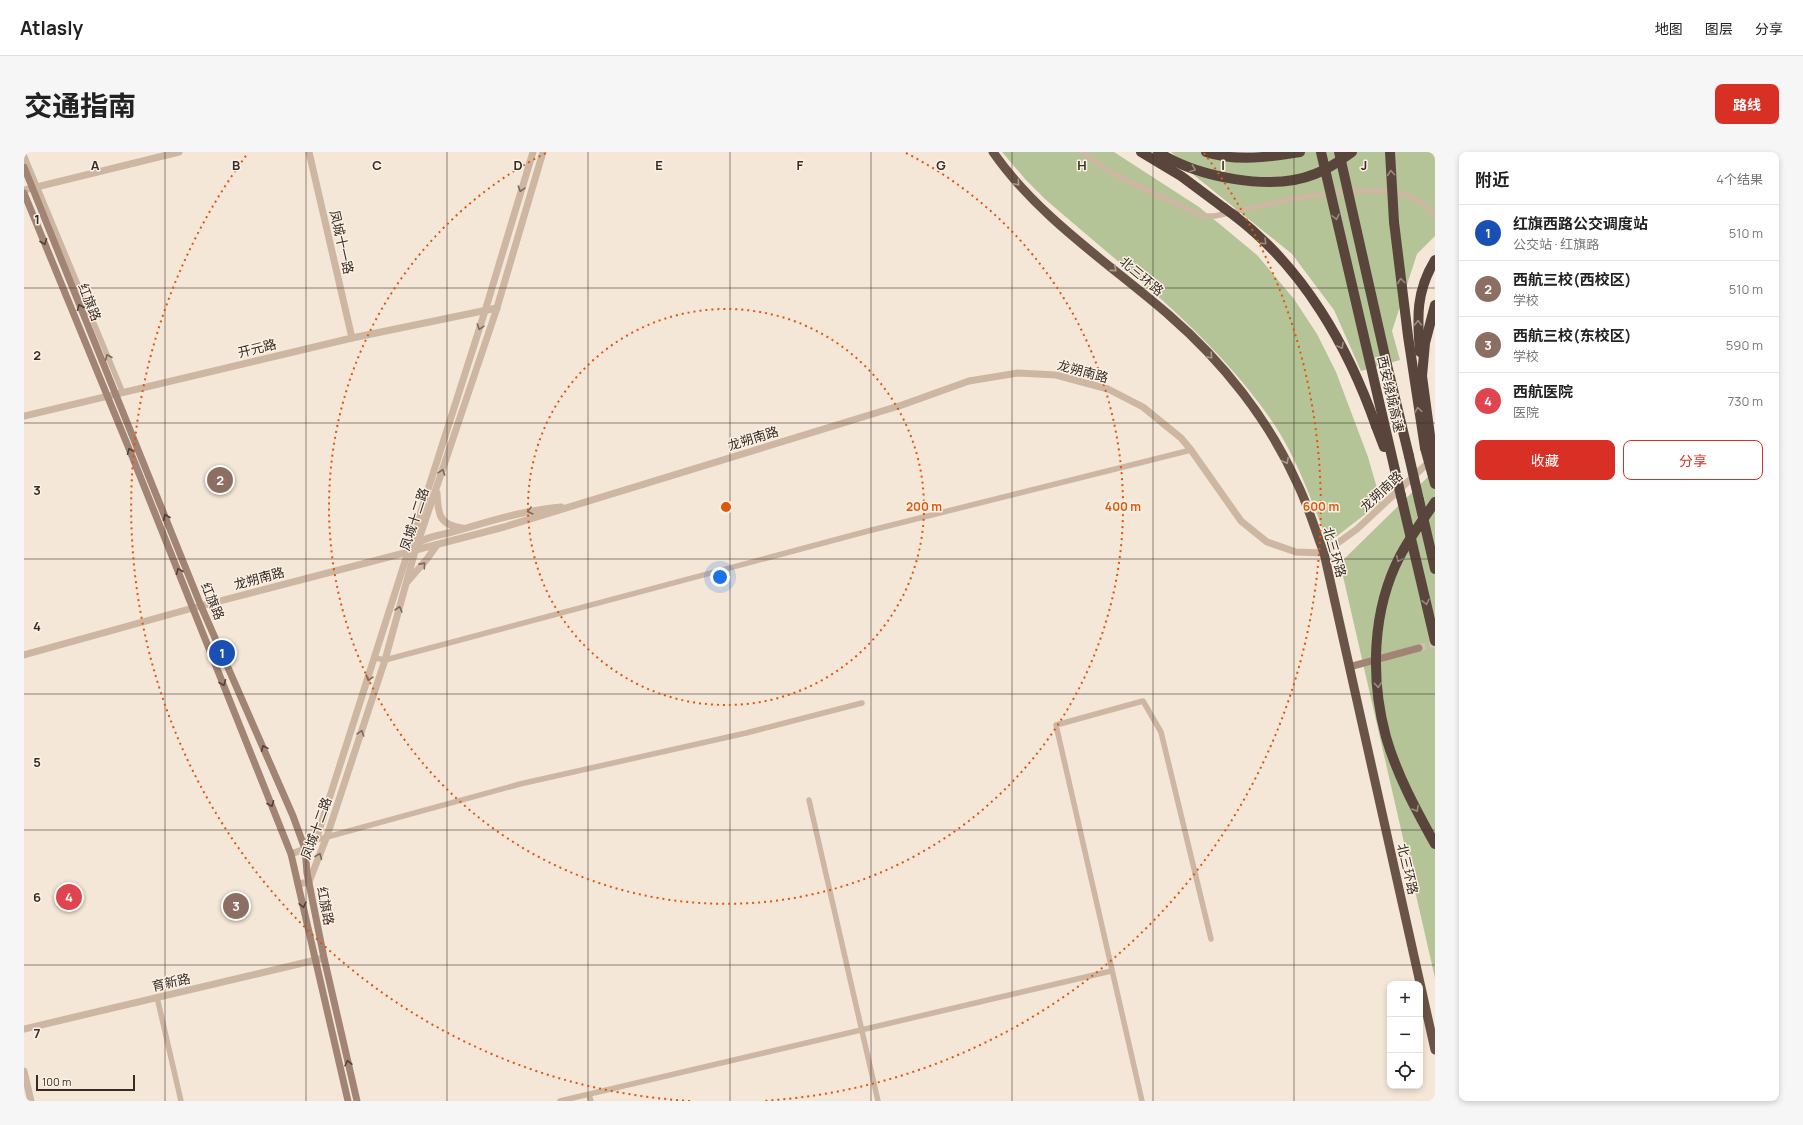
<!DOCTYPE html>
<html lang="zh">
<head>
<meta charset="utf-8">
<style>
  body { margin:0; font-family:Manrope,"Noto Sans SC",sans-serif; background:#f6f6f6; color:#222 }
  .controls { position:absolute; right:12px; bottom:12px; display:grid; overflow:hidden; border-radius:8px; box-shadow:0 2px 6px #0003 }
  .controls button { width:36px; height:36px; display:grid; place-items:center; padding:0; border:0; border-bottom:1px solid #e0e0e0; background:#fff; color:#222; font:20px sans-serif }
  .scale { position:absolute; left:12px; bottom:10px; width:99px; box-sizing:border-box; padding-left:4px; border:2px solid #372b25; border-top:0; font-size:11px; line-height:14px; white-space:nowrap; color:#372b25; -webkit-text-stroke:3px #fbf1e4; paint-order:stroke }
  .you { position:absolute; left:696px; top:425px; width:14px; height:14px; margin:-10px; border:3px solid #fff; border-radius:50%; background:#1a73e8; box-shadow:0 0 0 6px #1a73e833 }
  .badge { display:grid; place-items:center; width:26px; height:26px; border-radius:50%; background:#d93025; color:#fff; font-size:13px; font-weight:700 }
  .pin { position:absolute; translate:-50% -50%; border:2px solid #fff; box-shadow:0 1px 4px #0006 }
  .list { margin:0; padding:0; list-style:none }
  h2 { display:flex; justify-content:space-between; align-items:center; height:52px; margin:0; padding:0 16px; font-size:17px }
  h2 small { font-size:13px; font-weight:400; color:#767676 }
  .list li { display:grid; grid-template-columns:26px 1fr auto; gap:12px; align-items:center; box-sizing:border-box; height:56px; padding:0 16px; border-top:1px solid #e0e0e0 }
  .list b { display:block; font-size:15px; white-space:nowrap }
  .list p { margin:0; font-size:13px; white-space:nowrap; color:#767676 }
  .list em { font-size:13px; font-style:normal; color:#767676 }
  .actions { display:flex; gap:8px; padding:12px 16px }
  .actions a { flex:1; padding:9px 0; border:1px solid #d93025; border-radius:8px; text-align:center; font-size:14px; color:#d93025 }
  .actions .main { background:#d93025; color:#fff }
  .icon { flex:none; width:22px; height:22px; fill:none; stroke:currentColor; stroke-width:2; stroke-linecap:round; stroke-linejoin:round }
  .map { position:relative; flex:none; width:1411px; height:949px; overflow:hidden; border-radius:8px }
  header { display:flex; align-items:center; gap:24px; box-sizing:border-box; height:56px; padding:0 20px; background:#fff; border-bottom:1px solid #e0e0e0 }
  header strong { font-size:19px }
  nav { display:flex; gap:22px; margin-inline-start:auto; font-size:14px }
  .intro { display:flex; align-items:center; justify-content:space-between; box-sizing:border-box; height:96px; padding:0 24px }
  h1 { margin:0; font-size:28px }
  .button { padding:10px 18px; border-radius:8px; background:#d93025; color:#fff; font-size:14px; font-weight:700 }
  main { display:flex; gap:24px; padding:0 24px }
  aside { flex:1; background:#fff; border-radius:8px; box-shadow:0 2px 6px #0003 }
  .map>svg:first-child { display:block }
</style>
</head>
<body>
<header>
<strong>Atlasly</strong>
<nav><a>地图</a><a>图层</a><a>分享</a></nav>
</header>
<div class="intro"><h1>交通指南</h1><a class="button">路线</a></div>
<main>
<div class="map">
<svg width="1411" height="949" viewBox="0 0 1411 949">
  <rect width="100%" height="100%" fill="#f4e7d7"/>
  <g fill="#b4c496">
    <path d="M 978,0 L 1090,0 L 1175,55 L 1233,103 L 1270,147 L 1293,182 L 1312,220 L 1344,305 L 1357,350 L 1304,391 C 1287,347 1271,300 1243,262 C 1184,179 1098,114 1021,47 L 1002,28 Z"/>
    <path d="M 1147,0 L 1411,0 L 1411,84 L 1393,102 L 1368,179 L 1376,208 L 1337,219 L 1310,158 L 1268,102 L 1171,24 Z"/>
    <path d="M 1411,318 L 1411,826 L 1316,411 Z"/>
  </g>
  <g fill="none" stroke-linecap="round" stroke-linejoin="round">
    <path stroke="#cec1b3" stroke-width="7" stroke-dasharray="7 3.5" stroke-linecap="butt" d="M 1395,496 L 1411,492"/>
    <g stroke="#cdb6a2" stroke-width="5.5">
      <path d="M 1058,0 L 1086,20 L 1178,64 L 1191,64 C 1241,53 1333,29 1381,43 C 1394,47 1402,54 1411,63"/>
      <path d="M 0,3 L 99,241"/>
      <path d="M 351,506 L 361,508 L 844,379 L 1167,298"/>
      <path d="M 785,648 L 854,949"/>
      <path d="M 292,688 L 496,632 L 722,581 L 838,551"/>
      <path d="M 133,845 L 157,949"/>
      <path d="M 565,943 L 567,949"/>
      <path d="M 536,949 L 1087,819"/>
      <path d="M 1118,949 L 1032,573 L 1119,549 L 1137,580 L 1187,787"/>
    </g>
    <g stroke="#cdb6a2" stroke-width="7">
      <path d="M 285,0 L 328,186"/>
      <path d="M 0,38 L 155,0"/>
      <path d="M 0,264 L 328,186 L 473,156"/>
      <path d="M 413,341 C 414,362 415,373 438,376"/>
      <path d="M 393,392 C 401,385 417,383 428,380 C 464,370 500,358 537,355"/>
      <path d="M 384,429 L 403,407 L 413,393"/>
      <path d="M 0,503 L 169,456 L 480,375 L 878,253 L 945,229 L 994,221 L 1032,223 L 1084,237 L 1119,255 L 1157,286 L 1167,298 L 1217,369 L 1243,390 L 1272,400 L 1300,401 L 1333,377 L 1407,308"/>
      <path d="M 267,702 L 281,697 L 292,688 L 461,159 L 509,0"/>
      <path d="M 274,732 L 285,730 L 303,684 L 361,508 L 391,399 L 472,159 L 519,0"/>
      <path d="M 0,877 L 300,806"/>
      <path d="M 0,919 L 7,949"/>
    </g>
    <g stroke="#a18474" stroke-width="7">
      <path d="M 0,15 L 177,454 L 269,664 L 281,697 L 283,721 L 300,806 L 333,949"/>
      <path d="M 0,41 L 108,304 L 267,702 L 324,949"/>
      <path d="M 1325,515 L 1395,496"/>
    </g>
    <path stroke="#6a5448" stroke-width="9" d="M 969,0 C 1014,65 1086,112 1146,164 C 1198,209 1245,268 1273,331 C 1284,353 1291,378 1300,401 L 1411,898"/>
    <g stroke="#59453b" stroke-width="10">
      <path d="M 1117,0 L 1157,24 L 1200,56"/>
      <path d="M 1182,0 C 1212,10 1246,5 1276,0"/>
      <path d="M 1211,64 C 1279,116 1324,194 1352,274"/>
      <path d="M 1370,70 L 1384,184 L 1401,296"/>
      <path d="M 1396,200 C 1393,165 1392,139 1411,108"/>
      <path d="M 1363,213 L 1385,304"/>
      <path d="M 1407,291 L 1398,224 L 1401,191 L 1411,153"/>
      <path d="M 1377,344 L 1411,489"/>
      <path d="M 1395,348 L 1411,417"/>
    </g>
    <g stroke="#59453b" stroke-width="10">
      <path d="M 1134,0 C 1173,25 1247,40 1291,22 C 1304,17 1316,9 1328,0"/>
      <path d="M 1297,0 L 1377,344"/>
      <path d="M 1315,0 L 1363,213"/>
      <path d="M 1366,0 L 1370,70"/>
      <path d="M 1200,56 L 1211,64"/>
      <path d="M 1352,274 L 1360,295"/>
      <path d="M 1407,291 L 1409,309"/>
      <path d="M 1401,296 L 1411,332"/>
      <path d="M 1385,304 L 1395,348"/>
      <path d="M 1411,350 C 1399,368 1386,385 1376,404 C 1348,458 1346,526 1362,585 C 1373,623 1392,658 1411,692"/>
    </g>
  </g>
  <defs><path id="oneway-chevron" d="M-2-3.5L2.5 0L-2 3.5" fill="none" stroke-width="1.6" stroke-linecap="round" stroke-linejoin="round"/></defs>
  <g stroke="#9a8a7f">
    <use href="#oneway-chevron" transform="translate(1169 17) rotate(21)"/>
    <use href="#oneway-chevron" transform="translate(1367 21) rotate(-94)"/>
    <use href="#oneway-chevron" transform="translate(1312 65) rotate(77)"/>
    <use href="#oneway-chevron" transform="translate(1240 90) rotate(44)"/>
    <use href="#oneway-chevron" transform="translate(1377 129) rotate(-97)"/>
    <use href="#oneway-chevron" transform="translate(1394 171) rotate(-90)"/>
    <use href="#oneway-chevron" transform="translate(1317 194) rotate(61)"/>
    <use href="#oneway-chevron" transform="translate(1394 258) rotate(-99)"/>
    <use href="#oneway-chevron" transform="translate(1375 407) rotate(115)"/>
    <use href="#oneway-chevron" transform="translate(1402 450) rotate(77)"/>
    <use href="#oneway-chevron" transform="translate(1354 533) rotate(85)"/>
    <use href="#oneway-chevron" transform="translate(1392 657) rotate(61)"/>
  </g>
  <g stroke="#ab9b8e">
    <use href="#oneway-chevron" transform="translate(993 31) rotate(49)"/>
    <use href="#oneway-chevron" transform="translate(1090 117) rotate(40)"/>
    <use href="#oneway-chevron" transform="translate(1186 204) rotate(47)"/>
    <use href="#oneway-chevron" transform="translate(1262 309) rotate(62)"/>
  </g>
  <g stroke="#7a6a5d">
    <use href="#oneway-chevron" transform="translate(497 37) rotate(107)"/>
    <use href="#oneway-chevron" transform="translate(456 175) rotate(108)"/>
    <use href="#oneway-chevron" transform="translate(84 205) rotate(-113)"/>
    <use href="#oneway-chevron" transform="translate(418 320) rotate(-72)"/>
    <use href="#oneway-chevron" transform="translate(506 359) rotate(166)"/>
    <use href="#oneway-chevron" transform="translate(399 413) rotate(-48)"/>
    <use href="#oneway-chevron" transform="translate(375 457) rotate(-74)"/>
    <use href="#oneway-chevron" transform="translate(345 526) rotate(108)"/>
    <use href="#oneway-chevron" transform="translate(337 581) rotate(-72)"/>
    <use href="#oneway-chevron" transform="translate(295 704) rotate(-68)"/>
  </g>
  <g stroke="#524139">
    <use href="#oneway-chevron" transform="translate(20 90) rotate(68)"/>
    <use href="#oneway-chevron" transform="translate(56 155) rotate(-112)"/>
    <use href="#oneway-chevron" transform="translate(106 299) rotate(-112)"/>
    <use href="#oneway-chevron" transform="translate(142 365) rotate(-112)"/>
    <use href="#oneway-chevron" transform="translate(155 419) rotate(-112)"/>
    <use href="#oneway-chevron" transform="translate(199 531) rotate(68)"/>
    <use href="#oneway-chevron" transform="translate(240 596) rotate(-114)"/>
    <use href="#oneway-chevron" transform="translate(247 652) rotate(68)"/>
    <use href="#oneway-chevron" transform="translate(279 753) rotate(77)"/>
    <use href="#oneway-chevron" transform="translate(324 911) rotate(-103)"/>
  </g>
  <path fill="none" stroke="#372b25" stroke-width="1" stroke-opacity="0.55" d="M 141,0 L 141,949M 282,0 L 282,949M 423,0 L 423,949M 564,0 L 564,949M 706,0 L 706,949M 847,0 L 847,949M 988,0 L 988,949M 1129,0 L 1129,949M 1270,0 L 1270,949M 0,136 L 1411,136M 0,271 L 1411,271M 0,407 L 1411,407M 0,542 L 1411,542M 0,678 L 1411,678M 0,813 L 1411,813"/>
  <g fill="none" stroke="#df570d" stroke-width="2" stroke-dasharray="2 4">
    <circle cx="702" cy="355" r="198"/>
    <path d="M882 1A397 397 0 1 1 522 1"/>
    <path d="M666 949A595 595 0 0 1 224 1M1180 1A595 595 0 0 1 738 949"/>
  </g>
  <g text-anchor="middle" dominant-baseline="central" stroke-width="3" stroke-linejoin="round" paint-order="stroke">
    <g font-size="13" fill="#372b25" stroke="#fbf1e4">
      <text transform="translate(318 90) rotate(77)">凤城十一路</text>
      <text transform="translate(1118 124) rotate(40)">北三环路</text>
      <text transform="translate(66 150) rotate(68)">红旗路</text>
      <text transform="translate(233 196) rotate(-14)">开元路</text>
      <text transform="translate(1059 219) rotate(15)">龙朔南路</text>
      <text transform="translate(1367 242) rotate(77)">西安绕城高速</text>
      <text transform="translate(729 286) rotate(-17)">龙朔南路</text>
      <text transform="translate(1357 339) rotate(-43)">龙朔南路</text>
      <text transform="translate(390 367) rotate(-72)">凤城十二路</text>
      <text transform="translate(1311 400) rotate(74)">北三环路</text>
      <text transform="translate(235 426) rotate(-15)">龙朔南路</text>
      <text transform="translate(189 449) rotate(67)">红旗路</text>
      <text transform="translate(292 676) rotate(-70)">凤城十二路</text>
      <text transform="translate(1384 717) rotate(77)">北三环路</text>
      <text transform="translate(302 754) rotate(79)">红旗路</text>
      <text transform="translate(147 830) rotate(-13)">育新路</text>
    </g>
  </g>
  <g font-size="13" text-anchor="middle" font-weight="bold" fill="#372b25" stroke="#fbf1e4" stroke-width="3" stroke-linejoin="round" paint-order="stroke">
    <text x="71" y="18">A</text>
    <text x="212" y="18">B</text>
    <text x="353" y="18">C</text>
    <text x="494" y="18">D</text>
    <text x="635" y="18">E</text>
    <text x="776" y="18">F</text>
    <text x="917" y="18">G</text>
    <text x="1058" y="18">H</text>
    <text x="1199" y="18">I</text>
    <text x="1340" y="18">J</text>
    <text x="13" y="72">1</text>
    <text x="13" y="208">2</text>
    <text x="13" y="343">3</text>
    <text x="13" y="479">4</text>
    <text x="13" y="615">5</text>
    <text x="13" y="750">6</text>
    <text x="13" y="886">7</text>
  </g>
  <circle cx="702" cy="355" r="6" fill="#df570d" stroke="#fbf1e4" stroke-width="2"/>
  <g font-size="12" text-anchor="middle" font-weight="bold" fill="#df570d" stroke="#fbf1e4" stroke-width="3" stroke-linejoin="round" paint-order="stroke">
    <text x="900" y="359">200 m</text>
    <text x="1099" y="359">400 m</text>
    <text x="1297" y="359">600 m</text>
  </g>
</svg>
<div class="controls">
<button>+</button>
<button>−</button>
<button><svg class="icon" aria-label="locate" viewBox="0 0 24 24"><circle cx="12" cy="12" r="6"/><path d="M12 2v4M12 18v4M2 12h4M18 12h4"/></svg></button>
</div>
<div class="scale">100 m</div>
<div class="you"></div>
<div class="pin badge" style="left:198px;top:501px;background:#1a4fb4">1</div>
<div class="pin badge" style="left:196px;top:328px;background:#8d6e63">2</div>
<div class="pin badge" style="left:212px;top:754px;background:#8d6e63">3</div>
<div class="pin badge" style="left:45px;top:745px;background:#e0444e">4</div>
</div>
<aside>
<h2>附近<small>4个结果</small></h2>
<ul class="list">
<li><span class="badge" style="background:#1a4fb4">1</span><div><b>红旗西路公交调度站</b><p>公交站 · 红旗路</p></div><em>510 m</em></li>
<li><span class="badge" style="background:#8d6e63">2</span><div><b>西航三校(西校区)</b><p>学校</p></div><em>510 m</em></li>
<li><span class="badge" style="background:#8d6e63">3</span><div><b>西航三校(东校区)</b><p>学校</p></div><em>590 m</em></li>
<li><span class="badge" style="background:#e0444e">4</span><div><b>西航医院</b><p>医院</p></div><em>730 m</em></li>
</ul>
<div class="actions"><a class="main">收藏</a><a>分享</a></div>
</aside>
</main>
</body>
</html>
